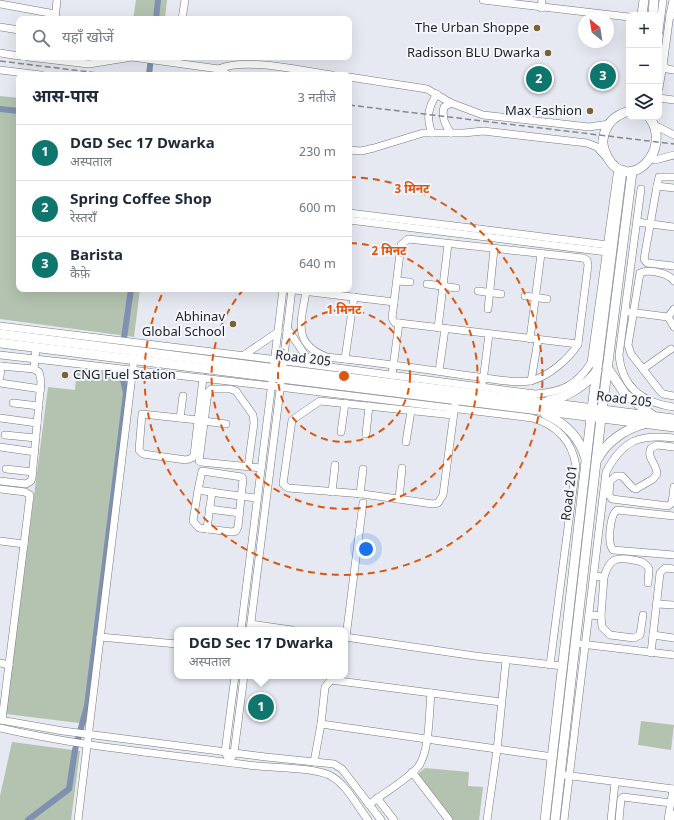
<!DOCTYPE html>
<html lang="hi">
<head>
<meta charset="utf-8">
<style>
  body { margin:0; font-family:Georgia,"Noto Sans Devanagari",serif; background:#f2f2f3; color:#1f2937 }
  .controls { position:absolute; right:12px; top:12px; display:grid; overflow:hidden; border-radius:8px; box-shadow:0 4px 16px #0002 }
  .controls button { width:36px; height:36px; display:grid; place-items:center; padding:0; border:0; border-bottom:1px solid #e0e1e3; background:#fff; color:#1f2937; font:20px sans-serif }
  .compass { position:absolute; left:578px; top:12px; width:36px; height:36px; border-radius:50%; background:#fff; box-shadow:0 4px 16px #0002; rotate:330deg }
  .you { position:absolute; left:366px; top:549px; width:14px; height:14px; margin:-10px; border:3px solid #fff; border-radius:50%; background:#1a73e8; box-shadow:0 0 0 6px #1a73e833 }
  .badge { display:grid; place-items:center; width:26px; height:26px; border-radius:50%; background:#0f766e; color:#fff; font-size:13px; font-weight:700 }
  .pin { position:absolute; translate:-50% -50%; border:2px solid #fff; box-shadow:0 1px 4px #0006 }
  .popup { position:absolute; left:174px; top:627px; width:174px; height:52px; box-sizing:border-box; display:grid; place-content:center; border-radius:8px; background:#fff; filter:drop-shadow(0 1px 3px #0005); font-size:13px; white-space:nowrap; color:#747a83 }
  .popup b { font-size:15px; color:#1f2937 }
  .popup::after { content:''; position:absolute; left:50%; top:100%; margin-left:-8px; border:8px solid transparent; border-top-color:#fff }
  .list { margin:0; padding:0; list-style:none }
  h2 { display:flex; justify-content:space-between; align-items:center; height:52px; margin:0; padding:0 16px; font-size:17px }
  h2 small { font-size:13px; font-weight:400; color:#747a83 }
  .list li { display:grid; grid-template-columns:26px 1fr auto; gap:12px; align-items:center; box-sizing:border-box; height:56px; padding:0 16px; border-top:1px solid #e0e1e3 }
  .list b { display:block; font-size:15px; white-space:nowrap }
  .list p { margin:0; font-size:13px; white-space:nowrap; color:#747a83 }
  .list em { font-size:13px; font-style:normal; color:#747a83 }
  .icon { flex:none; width:22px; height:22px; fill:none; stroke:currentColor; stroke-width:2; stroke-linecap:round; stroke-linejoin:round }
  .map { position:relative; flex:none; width:674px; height:820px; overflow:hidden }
  .search { position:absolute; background:#fff; box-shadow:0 4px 16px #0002; left:16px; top:16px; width:336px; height:44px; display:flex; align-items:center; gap:10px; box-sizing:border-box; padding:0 14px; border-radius:8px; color:#747a83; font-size:15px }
  .panel { position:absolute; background:#fff; box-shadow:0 4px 16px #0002; left:16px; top:72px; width:336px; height:220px; border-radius:8px }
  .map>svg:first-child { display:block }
</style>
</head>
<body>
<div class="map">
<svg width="674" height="820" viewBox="0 0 674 820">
  <rect width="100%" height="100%" fill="#e6e9f1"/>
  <g fill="#b3c3af">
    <path d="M 136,0 L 167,0 L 165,19 L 133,19 Z"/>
    <path d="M 0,96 L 19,98 L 19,289 L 140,289 L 134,337 L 0,319 Z"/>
    <path d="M 77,368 L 132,375 L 87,724 L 6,714 L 48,387 L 75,390 Z"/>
    <path d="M 641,721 L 674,725 L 671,750 L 638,745 Z"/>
    <path d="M 12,742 L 80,751 L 71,820 L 0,820 L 0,796 Z"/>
    <path d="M 425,768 L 469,772 L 468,786 L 483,787 L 479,820 L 453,820 L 418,774 Z"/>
  </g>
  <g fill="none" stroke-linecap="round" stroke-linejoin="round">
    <g stroke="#7f90b1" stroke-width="6">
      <path d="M 156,19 L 158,0"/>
      <path d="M 149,75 L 151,57"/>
      <path d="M 0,109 L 19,111"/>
      <path d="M 124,338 L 131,289"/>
      <path d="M 28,820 L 69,789 L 75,750 L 87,706 L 126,393 L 121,371"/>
    </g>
    <g stroke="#76787f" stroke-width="8">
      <g id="minor">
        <path d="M 483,0 L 629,17"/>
        <path d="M 0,4 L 55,14"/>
        <path d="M 541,8 L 542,0"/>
        <path d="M 670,14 L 663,65 L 667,69 L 674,70"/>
        <path d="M 672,16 L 670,14 L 673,0"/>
        <path d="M 55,19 L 57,0"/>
        <path d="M 182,19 L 185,0"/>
        <path d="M 0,27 L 19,30"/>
        <path d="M 659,32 L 663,0"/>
        <path d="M 0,53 L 19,56"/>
        <path d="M 28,57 L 89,64 L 132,57 L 219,69 C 246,57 302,71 332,75"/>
        <path d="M 219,69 L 228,75"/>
        <path d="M 0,70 L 41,75"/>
        <path d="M 349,77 L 427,89 L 451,103 L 483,115 L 589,127 L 609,124"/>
        <path d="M 659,88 L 663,65"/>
        <path d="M 659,98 L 674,100"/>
        <path d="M 658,127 L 674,135"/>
        <path d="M 432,133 C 426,118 428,107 437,94"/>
        <path d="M 451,133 C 445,125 441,117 444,107 L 451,103"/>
        <path d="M 349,150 L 361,151 L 374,148 L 423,133 L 464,133 L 483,131 L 587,143 L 597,147 L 606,157"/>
        <path d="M 655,160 L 674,155"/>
        <path d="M 657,186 L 659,177 L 674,177"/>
        <path d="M 674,188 L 657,186 L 644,259 L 647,263 L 674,266"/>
        <path d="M 641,189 L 619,355 C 622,388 643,403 674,407"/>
        <path d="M 349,213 L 608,245"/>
        <path d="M 349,220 L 607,252"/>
        <path d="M 637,222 L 674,227"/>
        <path d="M 397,281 L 410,282"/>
        <path d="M 674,281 C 669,273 649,269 640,273 L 628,345 L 631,354 L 660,391 L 663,394 L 674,396"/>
        <path d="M 427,284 L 456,288"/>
        <path d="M 286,289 L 394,302 L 401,245 L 408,239 L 583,258 L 587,260 L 588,265 L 578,344 C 569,359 548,377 530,381 C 511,384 483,377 463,375 C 418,368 372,362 327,357 C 292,344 301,321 306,292"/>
        <path d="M 478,291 L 501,294"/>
        <path d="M 525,296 L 547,299"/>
        <path d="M 488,309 L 494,249"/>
        <path d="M 674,309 L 668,317 L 674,327"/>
        <path d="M 629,312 L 668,317"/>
        <path d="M 399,323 L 578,344"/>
        <path d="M 0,326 L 262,358 L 535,394 C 562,392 576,386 591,363 L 618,168"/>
        <path d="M 287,328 L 311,364"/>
        <path d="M 438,328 L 448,244"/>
        <path d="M 530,339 L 541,254"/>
        <path d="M 0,355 L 271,386 L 532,418 C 557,425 572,441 576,466 L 550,665"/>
        <path d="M 244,355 L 278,332"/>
        <path d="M 345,359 L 354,297"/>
        <path d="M 274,364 L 283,289"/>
        <path d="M 283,364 L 292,289"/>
        <path d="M 0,366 L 34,369"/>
        <path d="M 643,369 L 671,349"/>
        <path d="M 439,371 L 445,329"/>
        <path d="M 392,375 L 399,323 L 395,323 L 392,318 L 394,302"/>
        <path d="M 0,377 L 1,366"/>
        <path d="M 483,381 L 489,334"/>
        <path d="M 531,381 L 538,340"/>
        <path d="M 0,383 L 41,389"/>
        <path d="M 13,403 L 39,406"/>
        <path d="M 453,415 L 320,401 L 292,420 L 283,484 L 288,488 L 363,494 L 433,504 L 438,503 L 443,495 L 455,405"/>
        <path d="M 0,418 L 37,423"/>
        <path d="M 180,418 L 183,396"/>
        <path d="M 198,420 L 142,414 L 139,450 L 143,454 L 186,460 L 192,458 L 194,455 L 203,378"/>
        <path d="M 204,421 L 226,424"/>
        <path d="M 341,432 L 345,403"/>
        <path d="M 366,434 L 369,406"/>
        <path d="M 5,435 L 36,438"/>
        <path d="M 406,442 L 411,411"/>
        <path d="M 0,447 L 35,452"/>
        <path d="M 674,447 L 657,445 L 651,448 C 646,458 657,464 657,474 L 653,479 L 636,489 L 633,488 L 622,476 L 616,476 L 610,481 L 609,495 L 612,499 L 668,506 L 672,503 L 674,487"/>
        <path d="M 248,467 L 254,423 L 253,415 L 236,391 L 230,389 L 211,389 L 208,392 L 199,461 L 201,462 L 261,468"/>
        <path d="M 6,469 L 33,472"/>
        <path d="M 0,481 L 26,484 L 31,481 L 32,478 L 41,381 L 39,372 L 34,369 L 36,348"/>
        <path d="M 0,489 L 25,492 L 30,495 L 24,544"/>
        <path d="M 198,490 L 202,471 L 242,477 L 243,479 L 238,527 L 236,531 L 232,532 L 199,528 L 193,521 L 198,490 C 217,493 237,496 257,498"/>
        <path d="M 332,492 L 335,465"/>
        <path d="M 360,494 L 363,469"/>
        <path d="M 399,499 L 402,468"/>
        <path d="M 209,509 L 240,513"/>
        <path d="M 674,516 L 617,510 C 610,515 607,543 613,550 L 674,555"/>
        <path d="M 207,529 L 212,492"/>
        <path d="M 0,541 L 24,544 L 2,720"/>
        <path d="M 594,576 L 604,577 C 609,560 615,556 633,560 C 640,561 645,562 649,569 L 648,583"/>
        <path d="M 657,604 L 674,605"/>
        <path d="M 589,615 L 601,616 L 602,627 L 610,635 L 634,638 L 640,635 L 643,615"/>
        <path d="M 601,616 L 604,577"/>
        <path d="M 251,624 L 292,630"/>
        <path d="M 241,630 L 272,382"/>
        <path d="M 250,630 L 281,382"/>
        <path d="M 653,635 L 660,573 L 665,568 L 674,569"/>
        <path d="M 100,637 L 177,644"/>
        <path d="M 345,637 L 475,656 L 563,666"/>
        <path d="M 346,637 L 363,503"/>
        <path d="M 581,644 L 674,655"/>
        <path d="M 651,653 L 653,635 L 674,638"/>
        <path d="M 0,663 L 9,665"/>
        <path d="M 0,720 L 63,731 L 266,757 L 334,764 L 342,769 L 381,820"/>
        <path d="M 321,724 L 553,757"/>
        <path d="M 0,728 C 81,747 165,754 248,765 C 270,768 311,767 329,775 C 346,783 357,806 368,820"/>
        <path d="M 227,756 L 225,752 L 235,676"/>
        <path d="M 232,757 L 234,753 L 244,676"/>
        <path d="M 314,762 L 321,724 L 325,687 L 331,680 L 501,702"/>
        <path d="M 412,772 L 449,820"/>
        <path d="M 564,775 L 674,789"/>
        <path d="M 377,798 L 394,820"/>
        <path d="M 369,805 C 382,794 408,779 418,767 C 430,751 429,712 431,693"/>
        <path d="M 78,820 L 134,359"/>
        <path d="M 487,820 L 497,750 L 506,660"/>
        <path d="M 564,820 L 606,472 C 623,440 639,434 674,438"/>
        <path d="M 611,820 L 615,783"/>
        <path d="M 619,820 L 621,799 L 623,797 L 671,803"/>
        <path d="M 668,820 L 673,789"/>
        <path d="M 673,820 L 674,814"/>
      </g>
    </g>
    <g stroke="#76787f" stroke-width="10">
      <g id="major">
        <path d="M 642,15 L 644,0"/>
        <path d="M 653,15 L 654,0"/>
        <path d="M 629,111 C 616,115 607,122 604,135 C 601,143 604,151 608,158 C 629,195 674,149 649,117"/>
        <path d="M 0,334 L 674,419"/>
        <path d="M 0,343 L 674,427"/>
        <path d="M 607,367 L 625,394 L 652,415"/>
        <path d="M 548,401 C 566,398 586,385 597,371"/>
        <path d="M 545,414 C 565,423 580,438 586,459"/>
        <path d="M 597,460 C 606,442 625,429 644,424"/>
        <path d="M 545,820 L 592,409 L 622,170"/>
        <path d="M 555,820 L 601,418 L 632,172"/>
      </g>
    </g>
    <use href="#minor" stroke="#fff" stroke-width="7"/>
    <use href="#major" stroke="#fff" stroke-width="9"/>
    <g stroke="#86888d" stroke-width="1.5" stroke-dasharray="6 3" stroke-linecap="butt">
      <path d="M 0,61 L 114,75"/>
      <path d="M 349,105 L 674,144"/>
    </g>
  </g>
  <g fill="none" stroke="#de560d" stroke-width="2" stroke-dasharray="7 5">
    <circle cx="344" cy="376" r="66"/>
    <path d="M350 243A133 133 0 1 1 243 290"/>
    <path d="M349 177A199 199 0 1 1 164 290"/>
  </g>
  <g fill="#7a6333" stroke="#f4f6fe" stroke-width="1.5">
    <circle cx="537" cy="28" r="4"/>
    <circle cx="548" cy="53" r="4"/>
    <circle cx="590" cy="111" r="4"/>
    <circle cx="233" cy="324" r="4"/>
    <circle cx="65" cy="375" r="4"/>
  </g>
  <g text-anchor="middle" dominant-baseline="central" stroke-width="4" stroke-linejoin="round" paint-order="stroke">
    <g font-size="13" fill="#1f2022" stroke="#f4f6fe" text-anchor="end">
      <text x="529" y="28">The Urban Shoppe</text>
      <text x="540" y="53">Radisson BLU Dwarka</text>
      <text x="582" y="111">Max Fashion</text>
      <text x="225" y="317">Abhinav<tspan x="225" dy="15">Global School</tspan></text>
      <text x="73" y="375" text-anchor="start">CNG Fuel Station</text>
    </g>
    <g font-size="13" fill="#1f2022" stroke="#f4f6fe">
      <text transform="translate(303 359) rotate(7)">Road 205</text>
      <text transform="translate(624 400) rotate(7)">Road 205</text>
      <text transform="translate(570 493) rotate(-83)">Road 201</text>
    </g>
  </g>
  <circle cx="344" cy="376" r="6" fill="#de560d" stroke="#f4f6fe" stroke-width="2"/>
  <g font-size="12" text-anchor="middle" font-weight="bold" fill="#de560d" stroke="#f4f6fe" stroke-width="4" stroke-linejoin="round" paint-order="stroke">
    <text x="412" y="193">3 मिनट</text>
    <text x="389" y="255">2 मिनट</text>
    <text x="344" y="314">1 मिनट</text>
  </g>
</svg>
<div class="controls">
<button>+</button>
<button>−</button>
<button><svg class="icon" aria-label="layers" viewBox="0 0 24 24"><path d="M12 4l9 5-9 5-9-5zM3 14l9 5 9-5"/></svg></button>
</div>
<svg class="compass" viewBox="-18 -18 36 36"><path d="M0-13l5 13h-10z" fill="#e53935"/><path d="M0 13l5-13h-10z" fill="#747a83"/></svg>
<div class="you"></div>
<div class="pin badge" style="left:261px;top:707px">1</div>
<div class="popup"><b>DGD Sec 17 Dwarka</b>अस्पताल</div>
<div class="pin badge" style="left:539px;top:79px">2</div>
<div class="pin badge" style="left:603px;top:76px">3</div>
<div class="search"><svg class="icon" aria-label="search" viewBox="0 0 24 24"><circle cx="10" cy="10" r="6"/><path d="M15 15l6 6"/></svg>यहाँ खोजें</div>
<section class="panel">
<h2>आस-पास<small>3 नतीजे</small></h2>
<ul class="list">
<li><span class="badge">1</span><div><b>DGD Sec 17 Dwarka</b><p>अस्पताल</p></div><em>230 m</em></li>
<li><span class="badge">2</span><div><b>Spring Coffee Shop</b><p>रेस्तराँ</p></div><em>600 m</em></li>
<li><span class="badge">3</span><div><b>Barista</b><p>कैफ़े</p></div><em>640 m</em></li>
</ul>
</section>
</div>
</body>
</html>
